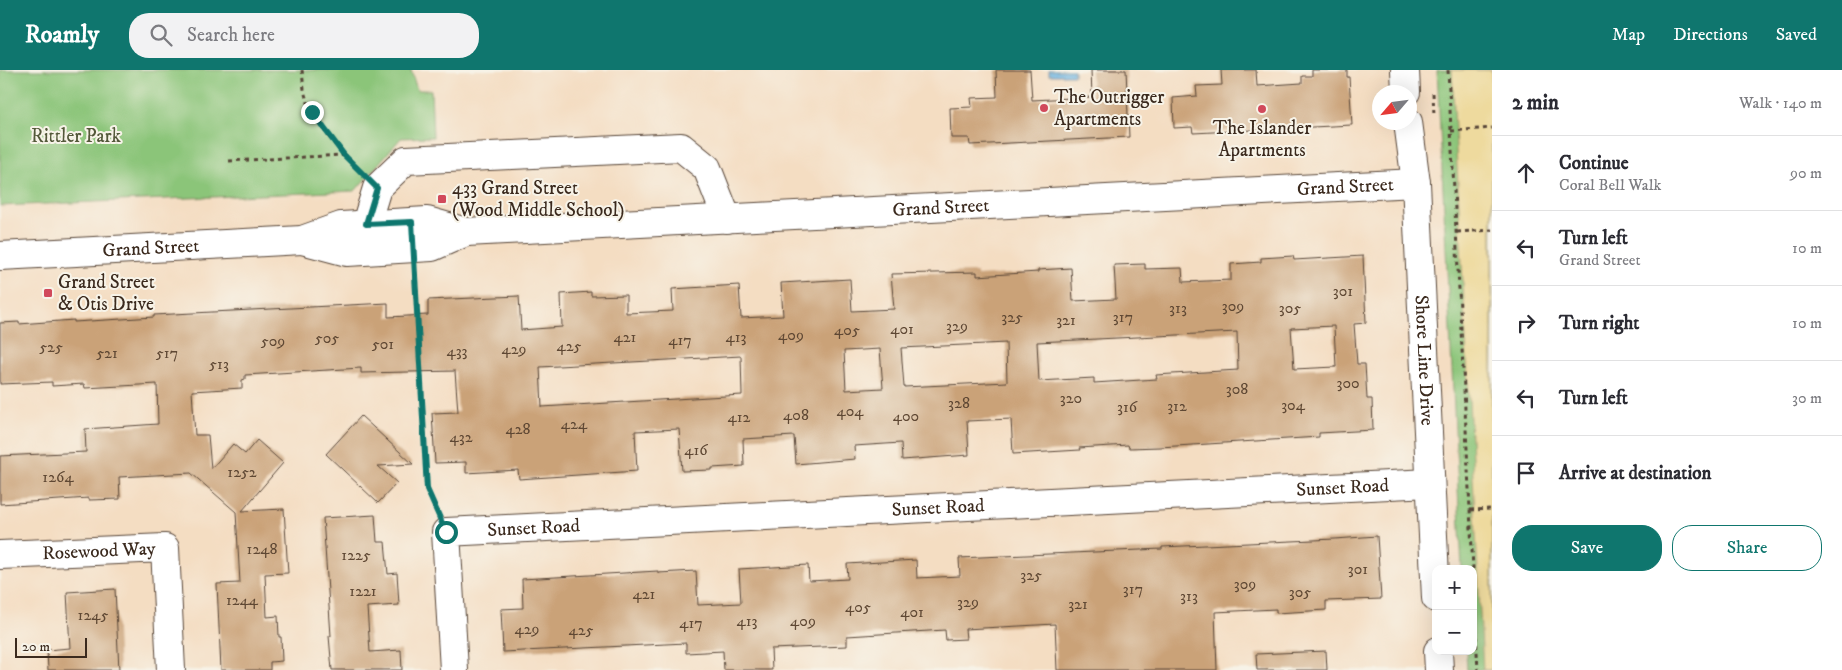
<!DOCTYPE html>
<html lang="en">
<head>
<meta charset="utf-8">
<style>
  body { margin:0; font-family:"IM FELL DW Pica",serif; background:#f2f2f3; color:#2b2b33 }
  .controls { position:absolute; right:15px; bottom:15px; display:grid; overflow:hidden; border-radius:10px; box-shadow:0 5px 20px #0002 }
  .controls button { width:45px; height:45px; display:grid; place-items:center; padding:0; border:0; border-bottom:1px solid #e1e1e2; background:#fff; color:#2b2b33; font:25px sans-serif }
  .compass { position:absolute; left:1372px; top:15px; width:45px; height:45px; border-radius:50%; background:#fff; box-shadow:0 5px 20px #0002; rotate:242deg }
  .scale { position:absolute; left:15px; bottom:12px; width:72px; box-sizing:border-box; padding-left:5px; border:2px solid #3b2a1e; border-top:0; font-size:14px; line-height:18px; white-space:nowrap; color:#3b2a1e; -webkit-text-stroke:4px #f7f3e8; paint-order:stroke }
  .stop { position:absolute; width:15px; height:15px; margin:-11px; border:4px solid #0f766e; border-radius:50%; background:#fff }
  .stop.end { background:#0f766e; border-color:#fff; box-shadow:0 1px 5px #0008 }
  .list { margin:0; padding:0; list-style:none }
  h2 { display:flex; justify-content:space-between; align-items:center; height:65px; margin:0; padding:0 20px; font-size:21px }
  h2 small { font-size:16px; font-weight:400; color:#7c7c81 }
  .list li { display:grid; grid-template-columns:32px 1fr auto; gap:15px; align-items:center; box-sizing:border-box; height:75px; padding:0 20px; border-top:1px solid #e1e1e2 }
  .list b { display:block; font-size:19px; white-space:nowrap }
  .list p { margin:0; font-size:16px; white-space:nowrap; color:#7c7c81 }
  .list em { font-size:16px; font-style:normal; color:#7c7c81 }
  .actions { display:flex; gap:10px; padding:15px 20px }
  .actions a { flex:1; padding:11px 0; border:1px solid #0f766e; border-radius:20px; text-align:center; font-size:18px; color:#0f766e }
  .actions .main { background:#0f766e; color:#fff }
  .icon { flex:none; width:28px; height:28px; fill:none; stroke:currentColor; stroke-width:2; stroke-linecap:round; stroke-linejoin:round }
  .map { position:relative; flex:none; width:1492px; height:600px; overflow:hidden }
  header { display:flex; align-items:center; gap:30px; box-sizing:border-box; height:70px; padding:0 25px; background:#0f766e; color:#fff }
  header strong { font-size:24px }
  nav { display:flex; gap:28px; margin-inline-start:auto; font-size:18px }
  .search { width:350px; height:45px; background:#f2f2f3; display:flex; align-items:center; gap:12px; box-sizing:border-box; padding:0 18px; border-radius:20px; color:#7c7c81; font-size:19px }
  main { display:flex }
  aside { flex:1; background:#fff }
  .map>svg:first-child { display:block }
</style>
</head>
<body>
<header>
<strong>Roamly</strong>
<div class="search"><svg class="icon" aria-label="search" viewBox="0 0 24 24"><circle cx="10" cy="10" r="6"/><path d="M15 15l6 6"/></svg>Search here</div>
<nav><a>Map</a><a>Directions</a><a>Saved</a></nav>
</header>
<main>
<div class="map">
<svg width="1492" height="600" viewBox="0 0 1492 600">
  <rect width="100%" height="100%" fill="#f7f3e8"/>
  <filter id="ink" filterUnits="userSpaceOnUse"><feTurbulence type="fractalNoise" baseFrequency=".02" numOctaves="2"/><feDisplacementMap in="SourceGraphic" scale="10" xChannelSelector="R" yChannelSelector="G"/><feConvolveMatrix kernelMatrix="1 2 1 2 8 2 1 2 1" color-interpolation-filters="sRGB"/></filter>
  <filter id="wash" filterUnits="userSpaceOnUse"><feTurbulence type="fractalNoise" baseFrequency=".0096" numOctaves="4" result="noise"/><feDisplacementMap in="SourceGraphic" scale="20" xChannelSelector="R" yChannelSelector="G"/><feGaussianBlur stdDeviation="1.12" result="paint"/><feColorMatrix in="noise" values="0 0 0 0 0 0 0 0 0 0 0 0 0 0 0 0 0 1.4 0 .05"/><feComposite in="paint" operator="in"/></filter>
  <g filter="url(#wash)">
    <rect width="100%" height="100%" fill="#f4ddc2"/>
    <g fill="#8bc579" stroke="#63784c">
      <path d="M 0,0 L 411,0 L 417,20 L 431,20 L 433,67 L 401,68 L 355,121 L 0,136 Z"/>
      <path d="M 1437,0 L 1492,0 L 1492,600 L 1467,600 L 1466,581 L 1473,581 L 1473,499 L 1462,499 Z"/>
    </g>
    <path fill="#eeda9e" stroke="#94825e" d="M 1452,0 L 1492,0 L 1492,600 L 1483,600 Z"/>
    <rect fill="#69b2e1" stroke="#526e80" x="1049" y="0" width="25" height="5"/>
    <g id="blocks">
      <g fill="#caa278" fill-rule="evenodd">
        <path d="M 996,0 L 1030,0 L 1032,30 L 1092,27 L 1091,0 L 1126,0 L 1129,67 L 970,75 L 969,68 L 951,68 L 950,38 L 972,37 L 971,28 L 997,27 Z"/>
        <path d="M 1221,0 L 1256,0 L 1257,16 L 1302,13 L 1302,6 L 1312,6 L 1312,0 L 1347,0 L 1347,7 L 1349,7 L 1352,55 L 1193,63 L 1192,57 L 1174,58 L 1173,28 L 1197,26 L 1196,16 L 1222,15 Z"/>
        <path d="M 1293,186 L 1294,190 L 1363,186 L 1366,253 L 1354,254 L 1357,294 L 1365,294 L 1367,329 L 1372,329 L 1373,360 L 1319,363 L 1319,367 L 1160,377 L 1129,378 L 1128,375 L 1079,378 L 1080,380 L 1013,384 L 1011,349 L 967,351 L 969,385 L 902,390 L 901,373 L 854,376 L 855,389 L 796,394 L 794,366 L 743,369 L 744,396 L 712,398 L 712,400 L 682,401 L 679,359 L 635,361 L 637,401 L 519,409 L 518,400 L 466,403 L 466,392 L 435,393 L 432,343 L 458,342 L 455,301 L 361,303 L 361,298 L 245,305 L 245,309 L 242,310 L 242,318 L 192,321 L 195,365 L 208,365 L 211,399 L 233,374 L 245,384 L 257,370 L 283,393 L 242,441 L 284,439 L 288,503 L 265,504 L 267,547 L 278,546 L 279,567 L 281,567 L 282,591 L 270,592 L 270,600 L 221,600 L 217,514 L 240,513 L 236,442 L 191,403 L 119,407 L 120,429 L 89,430 L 89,428 L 0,434 L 0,386 L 86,382 L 85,359 L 158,354 L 157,314 L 85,318 L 84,314 L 52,316 L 52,312 L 0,314 L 0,253 L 19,252 L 19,254 L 74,250 L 74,252 L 154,247 L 154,245 L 388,233 L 388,247 L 428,245 L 428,230 L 519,226 L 521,260 L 562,257 L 561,224 L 591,222 L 591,226 L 626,225 L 626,243 L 673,241 L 672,219 L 739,215 L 741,248 L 783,246 L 781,213 L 850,209 L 852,241 L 894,239 L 891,204 L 977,202 L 977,206 L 1038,202 L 1038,200 L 1071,198 L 1073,231 L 1116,229 L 1114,195 L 1145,194 L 1145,199 L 1182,198 L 1183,212 L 1231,210 L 1231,194 L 1261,192 L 1261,188 ZM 1334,256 L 1336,297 L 1294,299 L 1291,258 ZM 1237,262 L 1238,300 L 1156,305 L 1157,309 L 1094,313 L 1094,308 L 1039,311 L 1037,272 ZM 1006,273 L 1007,312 L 904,317 L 901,278 ZM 880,279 L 883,318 L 846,320 L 844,281 ZM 741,286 L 742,325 L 542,337 L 540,297 Z"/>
        <path d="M 361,346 L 413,394 L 378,396 L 397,413 L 378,433 L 326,384 Z"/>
        <path d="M 375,445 L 377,472 L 385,472 L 388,504 L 397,503 L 399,535 L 367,537 L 370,582 L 401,580 L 402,600 L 332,600 L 329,566 L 331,566 L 323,448 Z"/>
        <path d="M 1377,466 L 1381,529 L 1326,531 L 1326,540 L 1276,543 L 1276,539 L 1215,542 L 1217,600 L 1057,600 L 1055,554 L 965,559 L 966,569 L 946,570 L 945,560 L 847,566 L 847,576 L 771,579 L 772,600 L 724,600 L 723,581 L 686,583 L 686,573 L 503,582 L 501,539 L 523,538 L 522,509 L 658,501 L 658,503 L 696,501 L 698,535 L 741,533 L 739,499 L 808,495 L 809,511 L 848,509 L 847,494 L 916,490 L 917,508 L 960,506 L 959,488 L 1162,479 L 1162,477 L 1335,469 Z"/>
        <path d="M 115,519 L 119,600 L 48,600 L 47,580 L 70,578 L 67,522 Z"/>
        <path d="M 1326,581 L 1327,600 L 1257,600 L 1256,584 Z"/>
      </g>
    </g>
  </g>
  <g filter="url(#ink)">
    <use href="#blocks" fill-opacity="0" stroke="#574537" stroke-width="1"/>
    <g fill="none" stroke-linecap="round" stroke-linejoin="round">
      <g stroke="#574537" stroke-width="30">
        <g id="minor">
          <path d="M 1405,0 L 1406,22"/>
          <path id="s1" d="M 1408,52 L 1416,113 L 1436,528"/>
          <path d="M 366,154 L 377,118 L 406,90 L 681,77 L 707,98 L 727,149"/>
          <path d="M 302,170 L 347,182 L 432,177 L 466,162"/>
          <path id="s2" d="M 0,186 L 302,170 L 341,156 L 427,151 L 466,162 L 1416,113"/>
          <path id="s3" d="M 0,485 L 165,478 L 171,600"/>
          <path d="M 1438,581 L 1439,600"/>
          <path id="s4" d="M 454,600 L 446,462 L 1430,413"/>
        </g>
      </g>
      <g stroke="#574537" stroke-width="3" stroke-dasharray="4 4" stroke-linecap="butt">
        <path d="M 302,0 C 303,8 303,16 305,24 C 311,48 341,82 359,100"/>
        <path d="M 1448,0 L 1473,499"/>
        <path d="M 1433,23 L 1434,46"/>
        <path d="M 1451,61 L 1492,58"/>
        <path d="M 229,91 L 344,85"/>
        <path d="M 1457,162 L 1492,160"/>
        <path d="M 415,202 L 427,419 L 436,439"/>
        <path d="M 1470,440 L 1492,439"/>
        <path d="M 1473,510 L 1478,600"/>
      </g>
      <use href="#minor" stroke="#fff" stroke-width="28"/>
    </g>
  </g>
  <g fill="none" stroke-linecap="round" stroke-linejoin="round" filter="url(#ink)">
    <path stroke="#0f766e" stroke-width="6" d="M 312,42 L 344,85 L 377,118 L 366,154 L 412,152 L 427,419 L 446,462"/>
  </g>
  <g fill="#d1495b" stroke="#f7f3e8" stroke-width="2">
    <circle cx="1044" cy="38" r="5"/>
    <circle cx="1262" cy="39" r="5"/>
    <rect x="437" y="124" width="10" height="10" rx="2.5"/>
    <rect x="43" y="218" width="10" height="10" rx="2.5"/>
  </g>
  <g text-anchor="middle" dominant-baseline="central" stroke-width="4" stroke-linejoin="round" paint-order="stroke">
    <g font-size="16" fill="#5f4834">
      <text x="1343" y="221">301</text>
      <text x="1233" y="236">309</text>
      <text x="1178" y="238">313</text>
      <text x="1290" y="238">305</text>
      <text x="1012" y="247">325</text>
      <text x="1123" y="247">317</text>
      <text x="1066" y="250">321</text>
      <text x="957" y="256">329</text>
      <text x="902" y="259">401</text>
      <text x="847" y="260">405</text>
      <text x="791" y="265">409</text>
      <text x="625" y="267">421</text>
      <text x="736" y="267">413</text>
      <text x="327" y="268">505</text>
      <text x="680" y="270">417</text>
      <text x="273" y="271">509</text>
      <text x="383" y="274">501</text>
      <text x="569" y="276">425</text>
      <text x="51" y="277">525</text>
      <text x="514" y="279">429</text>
      <text x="457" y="281">433</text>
      <text x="107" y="283">521</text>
      <text x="167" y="283">517</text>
      <text x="219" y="294">513</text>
      <text x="1348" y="313">300</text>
      <text x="1237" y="319">308</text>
      <text x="1071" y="328">320</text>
      <text x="959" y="333">328</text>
      <text x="1293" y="335">304</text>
      <text x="1177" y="336">312</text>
      <text x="1127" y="337">316</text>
      <text x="850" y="341">404</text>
      <text x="796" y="345">408</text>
      <text x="906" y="346">400</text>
      <text x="739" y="347">412</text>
      <text x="574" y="354">424</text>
      <text x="518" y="359">428</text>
      <text x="461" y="367">432</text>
      <text x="696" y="380">416</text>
      <text x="242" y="402">1252</text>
      <text x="58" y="407">1264</text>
      <text x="262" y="479">1248</text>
      <text x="356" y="485">1225</text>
      <text x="1358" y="499">301</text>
      <text x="1031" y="505">325</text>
      <text x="1245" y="514">309</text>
      <text x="1133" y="519">317</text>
      <text x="363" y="521">1221</text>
      <text x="1300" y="522">305</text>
      <text x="644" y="524">421</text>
      <text x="1189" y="526">313</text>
      <text x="242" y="530">1244</text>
      <text x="968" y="532">329</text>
      <text x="1078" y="534">321</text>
      <text x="858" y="537">405</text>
      <text x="912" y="542">401</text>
      <text x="93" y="545">1245</text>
      <text x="747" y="551">413</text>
      <text x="803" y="551">409</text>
      <text x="691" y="553">417</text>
      <text x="527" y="559">429</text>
      <text x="581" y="560">425</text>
    </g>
    <g font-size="19" fill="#3b2a1e" stroke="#f7f3e8" text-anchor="start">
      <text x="1054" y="27">The Outrigger<tspan x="1054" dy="22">Apartments</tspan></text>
      <text x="1262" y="58" text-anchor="middle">The Islander<tspan x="1262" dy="22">Apartments</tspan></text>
      <text x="452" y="118">433 Grand Street<tspan x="452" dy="22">(Wood Middle School)</tspan></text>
      <text x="58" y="212">Grand Street<tspan x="58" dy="22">&amp; Otis Drive</tspan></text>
    </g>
    <g font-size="19" fill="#535839" stroke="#f7f3e8">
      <text x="76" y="66">Rittler Park</text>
    </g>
    <g font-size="19" fill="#3b2a1e" stroke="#f7f3e8">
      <text stroke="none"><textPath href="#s2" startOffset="1351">Grand Street</textPath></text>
      <text stroke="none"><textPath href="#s2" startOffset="946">Grand Street</textPath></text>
      <text stroke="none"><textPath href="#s2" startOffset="151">Grand Street</textPath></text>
      <text stroke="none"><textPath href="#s1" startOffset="239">Shore Line Drive</textPath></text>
      <text stroke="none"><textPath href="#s4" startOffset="1036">Sunset Road</textPath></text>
      <text stroke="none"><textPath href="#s4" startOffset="631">Sunset Road</textPath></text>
      <text stroke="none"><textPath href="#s4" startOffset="226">Sunset Road</textPath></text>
      <text stroke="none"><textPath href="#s3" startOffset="99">Rosewood Way</textPath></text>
    </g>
  </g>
</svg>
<div class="controls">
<button>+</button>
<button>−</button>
</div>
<svg class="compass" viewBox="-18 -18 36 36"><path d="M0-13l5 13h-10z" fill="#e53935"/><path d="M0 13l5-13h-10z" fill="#7c7c81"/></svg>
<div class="scale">20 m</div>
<div class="stop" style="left:446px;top:462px"></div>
<div class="stop end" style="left:312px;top:42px"></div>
</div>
<aside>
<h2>2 min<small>Walk · 140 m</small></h2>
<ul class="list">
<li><svg class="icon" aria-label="ahead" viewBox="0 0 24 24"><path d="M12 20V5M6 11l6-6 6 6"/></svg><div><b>Continue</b><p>Coral Bell Walk</p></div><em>90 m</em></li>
<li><svg class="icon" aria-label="left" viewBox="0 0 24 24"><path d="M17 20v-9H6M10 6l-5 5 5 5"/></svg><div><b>Turn left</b><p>Grand Street</p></div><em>10 m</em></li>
<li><svg class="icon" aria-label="right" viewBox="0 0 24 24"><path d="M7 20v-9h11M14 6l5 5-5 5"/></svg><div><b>Turn right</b></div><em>10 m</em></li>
<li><svg class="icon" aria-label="left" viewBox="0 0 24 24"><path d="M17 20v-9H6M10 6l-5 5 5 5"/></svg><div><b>Turn left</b></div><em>30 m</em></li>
<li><svg class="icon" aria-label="arrive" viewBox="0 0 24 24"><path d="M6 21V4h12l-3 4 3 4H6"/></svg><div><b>Arrive at destination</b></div></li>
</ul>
<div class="actions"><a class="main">Save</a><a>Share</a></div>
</aside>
</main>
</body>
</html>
